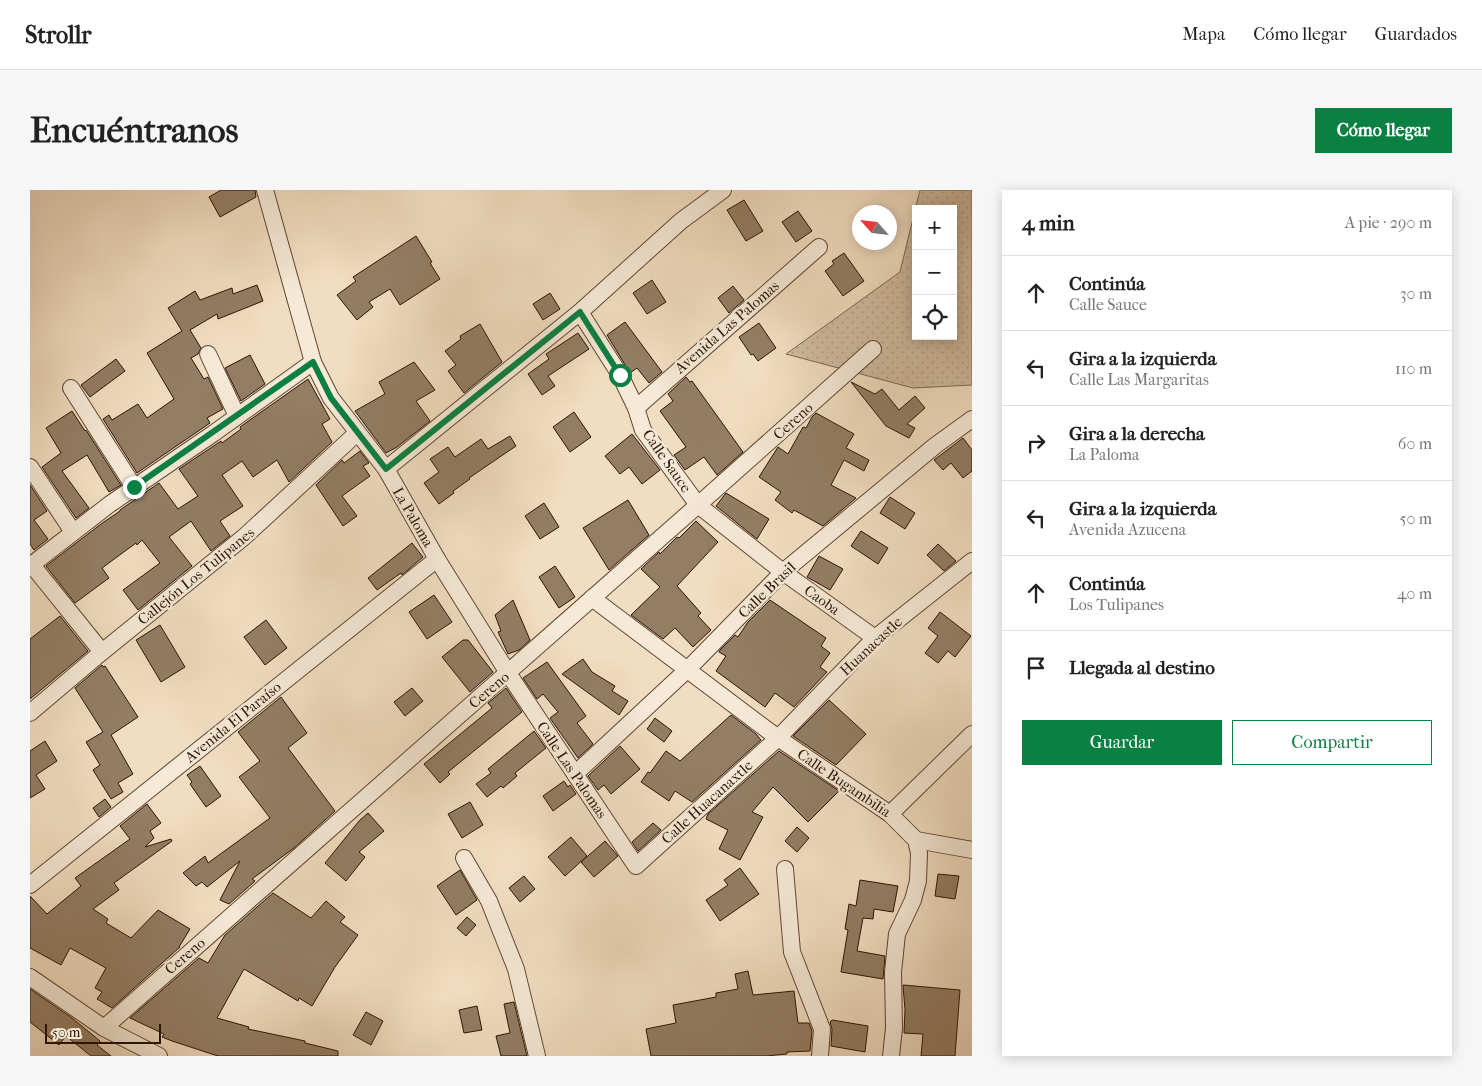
<!DOCTYPE html>
<html lang="es">
<head>
<meta charset="utf-8">
<style>
  body { margin:0; font-family:"IM FELL French Canon",serif; background:#f6f6f6; color:#222 }
  .controls { position:absolute; right:15px; top:15px; display:grid; overflow:hidden; border-radius:0px; box-shadow:0 2px 12px #0003 }
  .controls button { width:45px; height:45px; display:grid; place-items:center; padding:0; border:0; border-bottom:1px solid #e0e0e0; background:#fff; color:#222; font:25px sans-serif }
  .compass { position:absolute; left:822px; top:15px; width:45px; height:45px; border-radius:50%; background:#fff; box-shadow:0 2px 12px #0003; rotate:297deg }
  .scale { position:absolute; left:15px; bottom:12px; width:116px; box-sizing:border-box; padding-left:5px; border:2px solid #2d1502; border-top:0; font-size:14px; line-height:18px; white-space:nowrap; color:#2d1502; -webkit-text-stroke:4px #f6e9d7; paint-order:stroke }
  .stop { position:absolute; width:15px; height:15px; margin:-11px; border:4px solid #0b8043; border-radius:50%; background:#fff }
  .stop.end { background:#0b8043; border-color:#fff; box-shadow:0 1px 5px #0008 }
  .list { margin:0; padding:0; list-style:none }
  h2 { display:flex; justify-content:space-between; align-items:center; height:65px; margin:0; padding:0 20px; font-size:21px }
  h2 small { font-size:16px; font-weight:400; color:#767676 }
  .list li { display:grid; grid-template-columns:32px 1fr auto; gap:15px; align-items:center; box-sizing:border-box; height:75px; padding:0 20px; border-top:1px solid #e0e0e0 }
  .list b { display:block; font-size:19px; white-space:nowrap }
  .list p { margin:0; font-size:16px; white-space:nowrap; color:#767676 }
  .list em { font-size:16px; font-style:normal; color:#767676 }
  .actions { display:flex; gap:10px; padding:15px 20px }
  .actions a { flex:1; padding:11px 0; border:1px solid #0b8043; border-radius:0px; text-align:center; font-size:18px; color:#0b8043 }
  .actions .main { background:#0b8043; color:#fff }
  .icon { flex:none; width:28px; height:28px; fill:none; stroke:currentColor; stroke-width:2; stroke-linecap:round; stroke-linejoin:round }
  .map { position:relative; flex:none; width:942px; height:866px; overflow:hidden; border-radius:0px }
  header { display:flex; align-items:center; gap:30px; box-sizing:border-box; height:70px; padding:0 25px; background:#fff; border-bottom:1px solid #e0e0e0 }
  header strong { font-size:24px }
  nav { display:flex; gap:28px; margin-inline-start:auto; font-size:18px }
  .intro { display:flex; align-items:center; justify-content:space-between; box-sizing:border-box; height:120px; padding:0 30px }
  h1 { margin:0; font-size:35px }
  .button { padding:12px 22px; border-radius:0px; background:#0b8043; color:#fff; font-size:18px; font-weight:700 }
  main { display:flex; gap:30px; padding:0 30px }
  aside { flex:1; background:#fff; border-radius:0px; box-shadow:0 2px 12px #0003 }
  .map>svg:first-child { display:block }
</style>
</head>
<body>
<header>
<strong>Strollr</strong>
<nav><a>Mapa</a><a>Cómo llegar</a><a>Guardados</a></nav>
</header>
<div class="intro"><h1>Encuéntranos</h1><a class="button">Cómo llegar</a></div>
<main>
<div class="map">
<svg width="942" height="866" viewBox="0 0 942 866">
  <defs>
    <pattern id="grass-dots" width="8" height="8" patternUnits="userSpaceOnUse" patternTransform="scale(1.25)"><rect width="8" height="8" fill="#d0bba1"/><path d="M2 2h.1M6 6h.1" fill="none" stroke="#b3a089" stroke-width="1.8" stroke-linecap="round"/></pattern>
  </defs>
  <rect width="100%" height="100%" fill="#f1ddc1"/>
  <filter id="stains"><feTurbulence type="fractalNoise" baseFrequency=".004" numOctaves="4"/><feColorMatrix values="0 0 0 0 .2 0 0 0 0 .09 0 0 0 0 .02 0 0 0 .5 -.17"/></filter>
  <radialGradient id="worn" r=".72"><stop offset=".6" stop-color="#630" stop-opacity="0"/><stop offset="1" stop-color="#630" stop-opacity=".3"/></radialGradient>
  <path fill="url(#grass-dots)" stroke="#7e6852" fill-rule="evenodd" d="M 890,0 L 942,0 L 942,195 L 883,198 L 756,164 L 870,82 ZM 886,19 L 923,19 L 923,146 L 886,146 Z"/>
  <g fill="#937d65" stroke="#2d1502">
    <path d="M 191,0 L 225,0 L 226,7 L 190,27 L 179,7 Z"/>
    <path d="M 714,10 L 733,41 L 716,51 L 697,20 Z"/>
    <path d="M 768,21 L 782,41 L 766,52 L 752,32 Z"/>
    <path d="M 386,46 L 402,72 L 400,73 L 410,89 L 370,115 L 360,99 L 339,112 L 343,117 L 327,130 L 307,105 L 326,91 L 323,87 Z"/>
    <path d="M 814,63 L 834,91 L 813,106 L 795,81 L 804,74 L 802,71 Z"/>
    <path d="M 622,90 L 636,112 L 617,124 L 603,103 Z"/>
    <path d="M 227,95 L 233,111 L 188,129 L 187,124 L 160,140 L 171,158 L 168,164 L 161,168 L 174,189 L 178,187 L 193,219 L 177,228 L 180,233 L 107,283 L 73,229 L 79,225 L 82,230 L 108,214 L 117,228 L 144,209 L 117,163 L 152,141 L 138,118 L 165,101 L 170,110 L 202,98 L 203,104 Z"/>
    <path d="M 703,96 L 714,110 L 699,123 L 688,108 Z"/>
    <path d="M 520,103 L 530,119 L 513,130 L 503,114 Z"/>
    <path d="M 595,132 L 632,182 L 619,193 L 607,178 L 600,183 L 577,145 Z"/>
    <path d="M 729,133 L 746,158 L 728,171 L 723,164 L 721,165 L 709,147 Z"/>
    <path d="M 450,134 L 472,172 L 434,203 L 418,181 L 426,175 L 415,161 L 431,149 L 430,146 Z"/>
    <path d="M 548,143 L 559,159 L 518,186 L 525,196 L 512,205 L 498,184 L 519,169 L 516,164 Z"/>
    <path d="M 220,165 L 235,194 L 211,211 L 195,178 Z"/>
    <path d="M 86,169 L 95,181 L 60,207 L 51,195 Z"/>
    <path d="M 384,172 L 405,200 L 386,211 L 400,231 L 367,257 L 356,263 L 325,221 L 355,204 L 349,192 Z"/>
    <path d="M 656,187 L 660,192 L 662,191 L 713,262 L 687,285 L 674,267 L 655,280 L 644,265 L 656,257 L 630,221 L 643,211 L 638,204 Z"/>
    <path d="M 278,189 L 300,229 L 292,234 L 302,252 L 259,292 L 247,270 L 223,287 L 212,271 L 192,285 L 213,316 L 190,331 L 200,346 L 181,361 L 161,331 L 139,347 L 162,376 L 108,420 L 93,400 L 130,373 L 112,350 L 107,355 L 106,353 L 72,378 L 79,388 L 45,413 L 16,376 L 71,334 L 90,321 L 90,320 L 129,293 L 148,319 L 168,306 L 149,279 L 191,251 L 192,253 L 211,239 L 210,237 Z"/>
    <path d="M 821,192 L 845,204 L 852,199 L 869,220 L 885,206 L 895,218 L 877,234 L 885,238 L 879,248 L 856,236 Z"/>
    <path d="M 42,221 L 55,241 L 56,240 L 91,295 L 79,302 L 57,265 L 32,281 L 59,318 L 46,328 L 12,277 L 31,263 L 16,238 Z"/>
    <path d="M 544,222 L 561,247 L 540,262 L 523,237 Z"/>
    <path d="M 786,223 L 824,244 L 816,258 L 839,270 L 834,281 L 814,270 L 801,295 L 826,308 L 793,336 L 764,320 L 762,323 L 745,310 L 751,302 L 729,287 L 748,257 L 758,264 L 773,237 L 776,238 L 782,227 Z"/>
    <path d="M 602,244 L 630,280 L 612,294 L 599,277 L 590,284 L 575,266 Z"/>
    <path d="M 480,246 L 486,256 L 439,288 L 440,289 L 423,301 L 424,303 L 409,314 L 394,293 L 409,282 L 400,269 L 418,257 L 425,267 L 451,249 L 458,259 Z"/>
    <path d="M 933,248 L 942,260 L 942,281 L 933,288 L 921,273 L 913,280 L 904,270 Z"/>
    <path d="M 330,261 L 339,273 L 333,276 L 340,286 L 312,306 L 327,326 L 313,336 L 286,295 L 312,270 L 314,273 Z"/>
    <path d="M 0,295 L 17,321 L 4,330 L 18,349 L 4,360 L 0,354 Z"/>
    <path d="M 696,303 L 739,329 L 727,349 L 686,316 Z"/>
    <path d="M 860,307 L 885,323 L 875,339 L 850,323 Z"/>
    <path d="M 598,310 L 619,345 L 579,380 L 553,338 Z"/>
    <path d="M 514,313 L 529,337 L 510,349 L 495,326 Z"/>
    <path d="M 666,331 L 688,352 L 647,396 L 671,423 L 668,426 L 681,440 L 663,457 L 645,438 L 633,449 L 601,425 L 630,397 L 611,379 L 629,362 L 630,364 L 647,347 L 649,348 Z"/>
    <path d="M 831,341 L 858,358 L 848,374 L 821,356 Z"/>
    <path d="M 382,353 L 393,367 L 372,385 L 371,383 L 347,400 L 338,388 Z"/>
    <path d="M 908,354 L 926,371 L 914,381 L 897,365 Z"/>
    <path d="M 789,366 L 813,379 L 800,400 L 777,387 Z"/>
    <path d="M 525,376 L 545,407 L 529,418 L 509,387 Z"/>
    <path d="M 404,405 L 422,432 L 397,449 L 379,422 Z"/>
    <path d="M 483,410 L 500,450 L 489,460 L 478,464 L 468,442 L 471,441 L 465,425 Z"/>
    <path d="M 740,410 L 796,448 L 791,456 L 800,463 L 790,477 L 797,482 L 764,517 L 745,503 L 735,517 L 686,481 L 696,466 L 689,462 L 690,460 L 705,445 L 708,447 L 718,432 Z"/>
    <path d="M 910,422 L 941,446 L 925,467 L 918,461 L 908,473 L 895,463 L 908,446 L 898,438 Z"/>
    <path d="M 30,426 L 58,461 L 0,509 L 0,449 Z"/>
    <path d="M 236,430 L 257,458 L 235,475 L 214,447 Z"/>
    <path d="M 130,435 L 155,477 L 131,492 L 106,450 Z"/>
    <path d="M 433,450 L 438,450 L 463,482 L 440,502 L 412,467 Z"/>
    <path d="M 553,469 L 562,482 L 585,496 L 582,501 L 598,511 L 589,525 L 532,484 Z"/>
    <path d="M 517,472 L 556,526 L 547,533 L 563,554 L 548,568 L 520,528 L 528,522 L 513,504 L 507,509 L 493,488 Z"/>
    <path d="M 72,475 L 73,477 L 75,476 L 108,527 L 81,545 L 103,584 L 88,593 L 93,602 L 81,609 L 63,580 L 70,575 L 56,552 L 73,542 L 45,498 Z"/>
    <path d="M 382,498 L 393,511 L 375,526 L 364,512 Z"/>
    <path d="M 476,498 L 492,522 L 418,582 L 420,584 L 410,593 L 394,574 L 462,518 L 458,513 Z"/>
    <path d="M 251,507 L 277,543 L 258,558 L 305,621 L 264,658 L 222,689 L 225,691 L 199,714 L 190,710 L 210,671 L 177,697 L 172,692 L 166,696 L 153,683 L 175,666 L 178,673 L 240,628 L 209,587 L 230,571 L 208,542 Z"/>
    <path d="M 799,510 L 836,544 L 806,575 L 763,546 Z"/>
    <path d="M 701,525 L 726,544 L 731,550 L 662,612 L 645,601 L 639,611 L 611,592 L 618,582 L 620,583 L 636,561 L 650,571 Z"/>
    <path d="M 625,528 L 642,541 L 634,552 L 617,539 Z"/>
    <path d="M 504,541 L 516,558 L 485,583 L 487,586 L 473,598 L 471,596 L 457,607 L 446,594 L 461,583 L 458,579 Z"/>
    <path d="M 15,551 L 27,571 L 6,585 L 15,599 L 0,608 L 0,561 Z"/>
    <path d="M 590,556 L 610,579 L 581,604 L 574,595 L 568,600 L 558,586 Z"/>
    <path d="M 749,561 L 809,601 L 778,632 L 743,597 L 722,622 L 733,627 L 710,670 L 689,659 L 698,640 L 676,629 L 678,624 Z"/>
    <path d="M 170,576 L 191,606 L 176,617 L 160,594 L 162,592 L 157,585 Z"/>
    <path d="M 534,591 L 538,597 L 540,595 L 546,604 L 523,621 L 513,606 Z"/>
    <path d="M 75,609 L 81,617 L 69,627 L 63,618 Z"/>
    <path d="M 440,612 L 453,635 L 432,648 L 418,624 Z"/>
    <path d="M 117,614 L 131,633 L 120,641 L 124,648 L 115,657 L 141,649 L 142,651 L 84,693 L 89,700 L 63,719 L 78,729 L 76,733 L 101,748 L 128,720 L 160,739 L 149,757 L 150,757 L 82,818 L 67,809 L 72,802 L 65,798 L 76,778 L 40,758 L 31,775 L 0,758 L 0,706 L 17,724 L 51,696 L 45,688 L 100,649 L 90,636 Z"/>
    <path d="M 338,623 L 354,641 L 329,662 L 335,667 L 316,691 L 295,673 L 329,631 Z"/>
    <path d="M 623,633 L 631,640 L 608,661 L 602,652 Z"/>
    <path d="M 767,637 L 779,648 L 767,662 L 755,651 Z"/>
    <path d="M 541,647 L 557,666 L 535,686 L 518,667 Z"/>
    <path d="M 575,651 L 588,666 L 564,687 L 551,672 Z"/>
    <path d="M 710,678 L 729,704 L 690,731 L 676,710 L 698,695 L 694,690 Z"/>
    <path d="M 430,680 L 447,710 L 426,725 L 407,696 Z"/>
    <path d="M 908,684 L 929,686 L 925,709 L 905,706 Z"/>
    <path d="M 494,686 L 505,699 L 490,712 L 479,698 Z"/>
    <path d="M 830,690 L 868,696 L 863,722 L 844,719 L 843,729 L 833,728 L 827,761 L 855,766 L 853,789 L 811,782 L 818,740 L 815,739 L 819,714 L 826,716 Z"/>
    <path d="M 243,703 L 281,728 L 296,711 L 315,727 L 310,732 L 328,745 L 305,777 L 282,816 L 269,808 L 268,811 L 214,779 L 187,828 L 219,837 L 218,839 L 275,851 L 275,853 L 308,861 L 308,866 L 188,866 L 142,851 L 132,847 L 134,844 L 100,828 L 169,768 L 178,773 L 195,745 Z"/>
    <path d="M 437,727 L 446,735 L 436,746 L 427,738 Z"/>
    <path d="M 718,781 L 723,805 L 764,801 L 768,833 L 779,833 L 782,841 L 780,861 L 757,862 L 757,864 L 736,866 L 621,866 L 616,839 L 646,833 L 643,815 L 686,807 L 686,803 L 708,799 L 705,784 Z"/>
    <path d="M 873,795 L 930,800 L 925,866 L 891,866 L 893,844 L 874,843 L 875,820 Z"/>
    <path d="M 0,799 L 42,828 L 70,851 L 67,855 L 81,866 L 61,866 L 36,846 L 29,855 L 0,832 Z"/>
    <path d="M 484,812 L 497,866 L 471,866 L 466,846 L 480,843 L 474,814 Z"/>
    <path d="M 447,816 L 452,840 L 434,843 L 429,820 Z"/>
    <path d="M 336,822 L 353,831 L 341,855 L 323,845 Z"/>
    <path d="M 802,830 L 838,836 L 835,862 L 801,856 L 802,839 L 800,832 Z"/>
  </g>
  <g fill="none" stroke-linecap="round" stroke-linejoin="round">
    <g stroke="#5e4732" stroke-width="18">
      <g id="minor">
        <path d="M 235,0 L 283,172 L 301,208 L 356,279 L 407,369 L 478,483 L 606,676 L 748,548 L 845,448 L 942,371"/>
        <path d="M 550,122 L 590,185 L 606,218 L 613,240 L 668,315 L 753,382 L 845,448"/>
        <path d="M 178,164 L 207,226"/>
        <path d="M 41,198 L 104,297"/>
        <path d="M 606,218 L 789,57"/>
        <path d="M 0,277 L 43,342"/>
        <path d="M 356,279 L 550,122 L 651,31 L 693,0"/>
        <path d="M 2,375 L 72,462"/>
        <path d="M 0,376 L 80,314 L 184,243 L 283,172"/>
        <path d="M 562,408 L 748,548 L 860,624 L 886,650 L 889,663 L 888,691 L 883,710 L 867,744 L 863,782 L 864,838 L 861,866"/>
        <path d="M 0,523 L 72,462 L 214,347 L 327,243"/>
        <path d="M 545,584 L 658,479 L 753,382 L 906,255 L 942,229"/>
        <path d="M 860,624 L 942,544"/>
        <path d="M 886,650 L 942,660"/>
        <path d="M 434,668 L 459,711 L 486,779 L 507,866"/>
        <path d="M 755,679 L 762,762 L 792,839 L 790,866"/>
        <path d="M 0,695 L 407,369"/>
        <path d="M 0,787 L 74,838 L 129,866"/>
        <path d="M 74,838 L 668,315 L 843,159"/>
      </g>
    </g>
    <use href="#minor" stroke="#f6e9d7" stroke-width="16"/>
  </g>
  <g fill="none" stroke-linecap="round" stroke-linejoin="round">
    <path stroke="#0b8043" stroke-width="6" d="M 104,297 L 283,172 L 301,208 L 356,279 L 550,122 L 590,185"/>
  </g>
  <g text-anchor="middle" dominant-baseline="central" stroke-width="5" stroke-linejoin="round" paint-order="stroke">
    <g font-size="15" fill="#2d1502" stroke="#f6e9d7">
      <text transform="translate(697 137) rotate(-41)">Avenida Las Palomas</text>
      <text transform="translate(763 231) rotate(-42)">Cereno</text>
      <text transform="translate(637 271) rotate(55)">Calle Sauce</text>
      <text transform="translate(383 327) rotate(60)">La Paloma</text>
      <text transform="translate(166 386) rotate(-39)">Callejón Los Tulipanes</text>
      <text transform="translate(737 400) rotate(-44)">Calle Brasil</text>
      <text transform="translate(792 410) rotate(35)">Caoba</text>
      <text transform="translate(841 456) rotate(-43)">Huanacastle</text>
      <text transform="translate(459 500) rotate(-41)">Cereno</text>
      <text transform="translate(203 532) rotate(-39)">Avenida El Paraíso</text>
      <text transform="translate(542 580) rotate(56)">Calle Las Palomas</text>
      <text transform="translate(814 593) rotate(34)">Calle Bugambilia</text>
      <text transform="translate(677 612) rotate(-42)">Calle Huacanaxtle</text>
      <text transform="translate(155 766) rotate(-41)">Cereno</text>
    </g>
  </g>
  <rect width="100%" height="100%" filter="url(#stains)"/>
  <rect width="100%" height="100%" fill="url(#worn)"/>
</svg>
<div class="controls">
<button>+</button>
<button>−</button>
<button><svg class="icon" aria-label="locate" viewBox="0 0 24 24"><circle cx="12" cy="12" r="6"/><path d="M12 2v4M12 18v4M2 12h4M18 12h4"/></svg></button>
</div>
<svg class="compass" viewBox="-18 -18 36 36"><path d="M0-13l5 13h-10z" fill="#e53935"/><path d="M0 13l5-13h-10z" fill="#767676"/></svg>
<div class="scale">50 m</div>
<div class="stop" style="left:590px;top:185px"></div>
<div class="stop end" style="left:104px;top:297px"></div>
</div>
<aside>
<h2>4 min<small>A pie · 290 m</small></h2>
<ul class="list">
<li><svg class="icon" aria-label="ahead" viewBox="0 0 24 24"><path d="M12 20V5M6 11l6-6 6 6"/></svg><div><b>Continúa</b><p>Calle Sauce</p></div><em>30 m</em></li>
<li><svg class="icon" aria-label="left" viewBox="0 0 24 24"><path d="M17 20v-9H6M10 6l-5 5 5 5"/></svg><div><b>Gira a la izquierda</b><p>Calle Las Margaritas</p></div><em>110 m</em></li>
<li><svg class="icon" aria-label="right" viewBox="0 0 24 24"><path d="M7 20v-9h11M14 6l5 5-5 5"/></svg><div><b>Gira a la derecha</b><p>La Paloma</p></div><em>60 m</em></li>
<li><svg class="icon" aria-label="left" viewBox="0 0 24 24"><path d="M17 20v-9H6M10 6l-5 5 5 5"/></svg><div><b>Gira a la izquierda</b><p>Avenida Azucena</p></div><em>50 m</em></li>
<li><svg class="icon" aria-label="ahead" viewBox="0 0 24 24"><path d="M12 20V5M6 11l6-6 6 6"/></svg><div><b>Continúa</b><p>Los Tulipanes</p></div><em>40 m</em></li>
<li><svg class="icon" aria-label="arrive" viewBox="0 0 24 24"><path d="M6 21V4h12l-3 4 3 4H6"/></svg><div><b>Llegada al destino</b></div></li>
</ul>
<div class="actions"><a class="main">Guardar</a><a>Compartir</a></div>
</aside>
</main>
</body>
</html>
